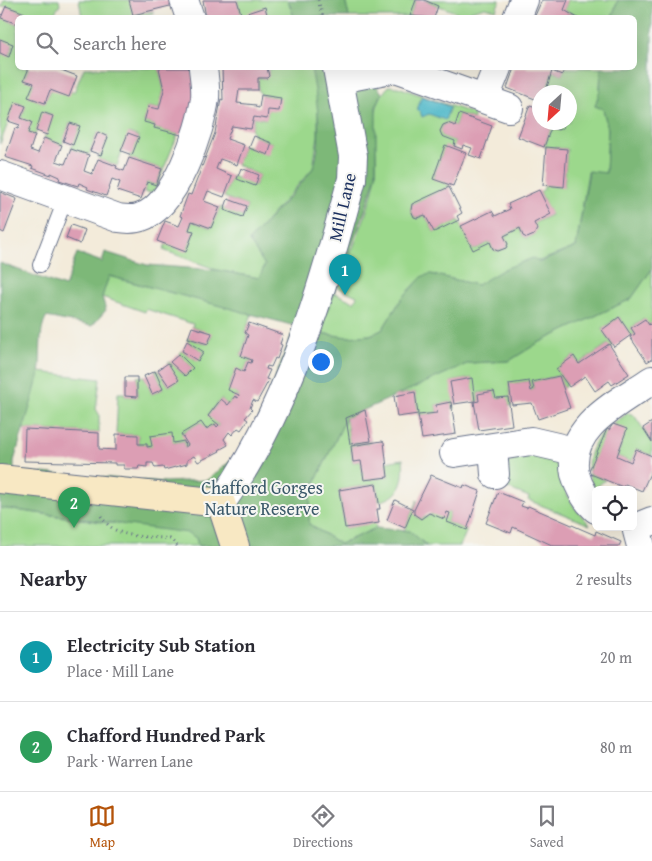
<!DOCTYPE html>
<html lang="en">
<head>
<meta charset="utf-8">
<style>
  body { margin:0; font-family:"Gentium Book Plus",serif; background:#f2f2f3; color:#2b2b33 }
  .controls { position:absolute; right:15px; bottom:15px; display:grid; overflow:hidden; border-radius:8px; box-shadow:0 5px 20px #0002 }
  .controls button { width:45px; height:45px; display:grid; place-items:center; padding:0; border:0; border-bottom:1px solid #e1e1e2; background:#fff; color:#2b2b33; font:25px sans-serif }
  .compass { position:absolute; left:532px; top:85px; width:45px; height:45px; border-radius:50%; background:#fff; box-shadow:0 5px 20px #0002; rotate:206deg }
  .you { position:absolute; left:320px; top:361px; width:18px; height:18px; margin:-12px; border:4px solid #fff; border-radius:50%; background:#1a73e8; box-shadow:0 0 0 8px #1a73e833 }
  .badge { display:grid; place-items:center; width:32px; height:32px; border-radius:50%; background:#b45309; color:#fff; font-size:16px; font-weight:700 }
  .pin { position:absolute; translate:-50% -41px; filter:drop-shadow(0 1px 2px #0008) }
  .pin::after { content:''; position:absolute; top:26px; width:18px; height:15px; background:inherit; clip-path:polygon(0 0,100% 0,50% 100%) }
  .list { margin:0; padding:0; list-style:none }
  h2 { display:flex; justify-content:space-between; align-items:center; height:65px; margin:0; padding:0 20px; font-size:21px }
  h2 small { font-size:16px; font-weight:400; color:#7c7c81 }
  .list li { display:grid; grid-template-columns:32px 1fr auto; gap:15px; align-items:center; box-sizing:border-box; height:90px; padding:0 20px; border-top:1px solid #e1e1e2 }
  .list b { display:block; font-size:19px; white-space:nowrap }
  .list p { margin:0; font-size:16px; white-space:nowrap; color:#7c7c81 }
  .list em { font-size:16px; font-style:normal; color:#7c7c81 }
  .icon { flex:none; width:28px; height:28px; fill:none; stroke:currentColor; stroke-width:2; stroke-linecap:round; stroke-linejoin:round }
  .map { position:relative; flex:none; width:652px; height:546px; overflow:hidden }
  .search { position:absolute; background:#fff; box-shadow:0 5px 20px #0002; left:15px; right:15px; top:15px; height:55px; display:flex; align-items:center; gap:12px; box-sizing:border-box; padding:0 18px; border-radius:8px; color:#7c7c81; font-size:19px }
  .sheet { height:245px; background:#fff }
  nav { display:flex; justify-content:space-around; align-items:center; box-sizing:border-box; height:70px; border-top:1px solid #e1e1e2; background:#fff; font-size:14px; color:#7c7c81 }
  nav a { display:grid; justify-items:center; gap:2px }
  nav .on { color:#b45309 }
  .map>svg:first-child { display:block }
</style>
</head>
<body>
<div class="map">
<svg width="652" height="546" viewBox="0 0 652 546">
  <rect width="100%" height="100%" fill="#f6f6f2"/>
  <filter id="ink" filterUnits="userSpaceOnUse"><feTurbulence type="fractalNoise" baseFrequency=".02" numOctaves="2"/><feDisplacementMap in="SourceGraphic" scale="10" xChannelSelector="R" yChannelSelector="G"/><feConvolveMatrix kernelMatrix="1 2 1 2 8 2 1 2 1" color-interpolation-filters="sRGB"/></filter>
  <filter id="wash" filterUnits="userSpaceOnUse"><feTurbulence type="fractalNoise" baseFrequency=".0096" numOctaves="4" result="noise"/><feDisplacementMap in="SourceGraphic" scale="20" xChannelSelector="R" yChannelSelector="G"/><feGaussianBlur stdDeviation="1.12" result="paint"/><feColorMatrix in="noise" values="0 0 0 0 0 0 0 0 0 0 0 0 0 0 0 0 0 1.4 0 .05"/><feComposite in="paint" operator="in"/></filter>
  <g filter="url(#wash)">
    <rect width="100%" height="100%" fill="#f3ebda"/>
    <g fill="#9cd88c" stroke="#5c8475">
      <path d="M 4,0 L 59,0 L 60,5 L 51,18 L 23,17 L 25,13 L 6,6 L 1,7 Z"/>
      <path d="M 79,0 L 129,0 L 143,13 L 153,11 L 153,13 L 141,17 L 82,17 Z"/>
      <path d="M 237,0 L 288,0 L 294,17 L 268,17 L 265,7 L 242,17 Z"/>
      <path d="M 345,0 L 416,0 L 410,16 L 414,17 L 349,17 Z"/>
      <path d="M 424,0 L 500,0 L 496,10 L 485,7 L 471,11 L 468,17 Z"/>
      <path d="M 568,0 L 618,0 L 612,17 L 578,17 L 564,10 Z"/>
      <path d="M 0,17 L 17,24 L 18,68 L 29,68 L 24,79 L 34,83 L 29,97 L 45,103 L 50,90 L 74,92 L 84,68 L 159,68 L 164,90 L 159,109 L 148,107 L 144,122 L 155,125 L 154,128 L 178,134 L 156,188 L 152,193 L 144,192 L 147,182 L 156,185 L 162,169 L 129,158 L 139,137 L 129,133 L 117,166 L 98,159 L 108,137 L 97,133 L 89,155 L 71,149 L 80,126 L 70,123 L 62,145 L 44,138 L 53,116 L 43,112 L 35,135 L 28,133 L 21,118 L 26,106 L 16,102 L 0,144 L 0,53 L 9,56 L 13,45 L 0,39 Z"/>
      <path d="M 257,68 L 311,68 L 318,101 L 318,136 L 313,168 L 249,241 L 265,265 L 259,278 L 217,270 L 163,250 L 166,244 L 186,251 L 194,232 L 189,230 L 192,221 L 211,228 L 220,207 L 243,217 L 247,206 L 224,197 L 232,176 L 255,186 L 259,175 L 237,165 L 244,145 L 268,155 L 272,143 L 254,136 L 251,129 L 254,117 L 266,119 L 268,110 L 280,98 L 261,95 L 258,90 L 258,78 L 267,78 L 269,70 L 267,68 Z"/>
      <path d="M 565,68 L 601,68 L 600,90 L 595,106 L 603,109 L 608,129 L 606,173 L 588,172 L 576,247 L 477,285 L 431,274 L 402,298 L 382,330 L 370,335 L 347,337 L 319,333 L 335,293 L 354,302 L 357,296 L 337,287 C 349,257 372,206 376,174 C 379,145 365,110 389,86 L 398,87 L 474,114 L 474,119 L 459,114 L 455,126 L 448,123 L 443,125 L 441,131 L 442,136 L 455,141 L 453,148 L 445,146 L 433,178 L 450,185 L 449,187 L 412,204 L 411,210 L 414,217 L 417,218 L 425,215 L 434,232 L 459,220 L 473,250 L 490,242 L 493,249 L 498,251 L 506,248 L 508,244 L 504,236 L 520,228 L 523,236 L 527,238 L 534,235 L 536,229 L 534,223 L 551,215 L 540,192 L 544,189 L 544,185 L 564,187 L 567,149 L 544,147 L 551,128 L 558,130 L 562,128 L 565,123 L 570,122 L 570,92 L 556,92 L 556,91 L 547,87 L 552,71 L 562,75 Z"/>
      <path d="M 652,269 L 652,322 L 649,325 L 644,319 L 631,328 L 635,334 L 631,336 L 619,317 L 602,329 L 613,346 L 611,348 L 608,344 L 579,364 L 574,356 L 556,369 L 567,385 L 563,388 L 559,376 L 532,382 L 534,389 L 531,391 L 529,381 L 509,384 L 512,405 L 509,406 L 507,397 L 496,398 L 494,391 L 478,393 L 479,401 L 474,402 L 472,378 L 451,382 L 455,409 L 453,409 L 451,402 L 436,405 L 437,413 L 418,415 L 415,392 L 394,396 L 469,363 L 509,361 L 538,343 L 631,299 Z"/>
      <path d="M 108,276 L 252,314 L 245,333 L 248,335 L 241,356 L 252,360 L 251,363 L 248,362 L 244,372 L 236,369 L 228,389 L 239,395 L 238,398 L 235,396 L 228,405 L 221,399 L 208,415 L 219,425 L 217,427 L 215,424 L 206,429 L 201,422 L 182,433 L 188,445 L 185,447 L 184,441 L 147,447 L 147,444 L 138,444 L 138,435 L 116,434 L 118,393 L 125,393 L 125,396 L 137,397 L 137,377 L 144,376 L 152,394 L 163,389 L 155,371 L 158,370 L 169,386 L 178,380 L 168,363 L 170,362 L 185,376 L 193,368 L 179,354 L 182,351 L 198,361 L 204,352 L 187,341 L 188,338 L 208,344 L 212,334 L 192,327 L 193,324 L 146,309 L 145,312 L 102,297 Z"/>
      <path d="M 39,372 L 100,379 L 96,409 L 99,414 L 99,433 L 23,429 Z"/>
      <path d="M 628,413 L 634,415 L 652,442 L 652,456 L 637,449 L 631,462 L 617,456 L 626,430 L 613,424 Z"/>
      <path d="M 346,418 L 350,444 L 370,441 L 370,443 L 351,446 L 353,462 L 361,461 L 364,480 L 388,477 L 386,462 L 403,459 C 405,478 402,498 379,501 L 376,484 L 339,490 L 345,528 L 375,523 L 376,528 L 340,544 L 309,524 L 311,491 Z"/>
      <path d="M 607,429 L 589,473 L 605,480 L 594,489 C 583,466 588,445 607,429 Z"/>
      <path d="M 538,454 L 550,457 L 560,463 L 567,494 L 575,508 L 590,525 L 528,500 L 529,497 L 502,486 C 506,477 506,466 509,460 L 522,456 Z"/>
      <path d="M 417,500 L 414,510 L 417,517 L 421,519 C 431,516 437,508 450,513 L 447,522 L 467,530 L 460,546 L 427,546 L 410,531 L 404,531 Z"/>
      <path d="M 0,508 L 108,523 L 186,527 L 210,546 L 0,546 Z"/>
    </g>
    <g fill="#7db878" stroke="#4c746b" fill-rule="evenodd">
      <path d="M 288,0 L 345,0 L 349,17 L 294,17 Z"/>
      <path d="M 618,0 L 652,0 L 652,269 L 631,299 L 538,343 L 509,361 L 469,363 L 346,418 L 311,491 L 309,524 L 340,544 L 376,528 L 410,531 L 427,546 L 198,546 L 196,538 L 188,533 L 0,508 L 0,263 L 65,287 L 77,253 L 102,262 L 105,252 L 147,265 L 217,270 L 259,278 L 265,265 L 249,241 C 259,229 310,176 314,166 C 323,135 317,99 311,68 L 372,68 L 377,86 L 382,93 L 376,107 L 376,175 L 366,208 L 319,333 L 347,337 L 370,335 L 382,330 L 402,298 L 423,276 L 431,274 L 477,285 L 504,269 L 533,258 L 540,262 L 576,247 L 589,171 L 606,173 L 608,129 L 603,109 L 595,106 L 600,90 L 601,68 L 634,68 L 634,18 L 612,17 ZM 109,276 L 295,326 L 254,432 L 238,455 L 207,480 L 166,482 L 14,471 L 14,461 C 22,432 32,403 39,374 C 42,357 38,333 46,317 L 92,326 L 106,310 L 102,297 Z"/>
    </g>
    <path fill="#4ab6c7" stroke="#327292" d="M 422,96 L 450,107 L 445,120 L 429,114 L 422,117 L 420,111 L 417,110 Z"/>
    <g id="blocks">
      <g fill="#dc9eb4">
        <path d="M 129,0 L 173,0 L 174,5 L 133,15 Z"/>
        <path d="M 203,0 L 237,0 L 242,17 L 206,18 Z"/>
        <path d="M 416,0 L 424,0 L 438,6 L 434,18 L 410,16 Z"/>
        <path d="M 542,0 L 568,0 L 564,10 L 578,18 L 534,18 Z"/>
        <path d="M 6,6 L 25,13 L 23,18 L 18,18 L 18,24 L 1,18 Z"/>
        <path d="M 265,7 L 268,18 L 248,18 L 247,13 Z"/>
        <path d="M 0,39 L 13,44 L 9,57 L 0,53 Z"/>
        <path d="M 29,68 L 56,68 L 77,76 L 69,97 L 50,90 L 45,103 L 28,97 L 34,83 L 24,80 Z"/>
        <path d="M 159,68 L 191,68 L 197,91 L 185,136 L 154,128 L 155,125 L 144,122 L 148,107 L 159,109 L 164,90 Z"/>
        <path d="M 222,68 L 267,68 L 269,76 L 267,78 L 258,78 L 258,90 L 239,90 L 237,103 L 256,105 L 255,107 L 259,108 L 261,95 L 281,98 L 279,111 L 268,110 L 267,119 L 254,117 L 251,129 L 232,126 L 227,139 L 244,145 L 237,165 L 220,159 L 216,169 L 232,176 L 224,197 L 208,191 L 204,201 L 220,207 L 211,228 L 192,221 L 189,230 L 194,231 L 186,252 L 157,241 L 165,221 L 179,226 L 183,217 L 180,216 L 188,194 L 191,195 L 215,133 L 221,99 L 223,100 Z"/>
        <path d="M 514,68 L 565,68 L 562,75 L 552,71 L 547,87 L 556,91 L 556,92 L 540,92 L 540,101 L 507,88 Z"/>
        <path d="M 15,102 L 26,106 L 21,118 L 32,122 L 28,133 L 35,135 L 30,150 L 38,153 L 44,138 L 62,145 L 56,161 L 65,164 L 71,149 L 89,155 L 84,171 L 92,174 L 98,159 L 117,166 L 116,168 L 124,171 L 129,158 L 162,169 L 156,185 L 147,182 L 141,199 L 117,191 L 120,182 L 112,179 L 106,196 L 87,189 L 88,187 L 79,183 L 78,186 L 59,180 L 60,177 L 51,173 L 51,175 L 32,168 L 33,166 L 5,157 L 15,128 L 18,129 L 20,125 L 8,121 Z"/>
        <path d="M 530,105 L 540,108 L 540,122 L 565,122 L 563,128 L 558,130 L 551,128 L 544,147 L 518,137 Z"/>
        <path d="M 42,112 L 53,116 L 47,135 L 36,131 Z"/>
        <path d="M 459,114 L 492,126 L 481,159 L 469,155 L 472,148 L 463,145 L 462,149 L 454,146 L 455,141 L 442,136 L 440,131 L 443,125 L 448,123 L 455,126 Z"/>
        <path d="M 70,123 L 80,126 L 73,145 L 63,141 Z"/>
        <path d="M 98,132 L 108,137 L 101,155 L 90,151 Z"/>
        <path d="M 128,133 L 139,137 L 132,155 L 121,151 Z"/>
        <path d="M 254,136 L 272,143 L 268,155 L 249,148 Z"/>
        <path d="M 445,145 L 466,153 L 453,186 L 433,179 Z"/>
        <path d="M 546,147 L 567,149 L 564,187 L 543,185 Z"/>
        <path d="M 241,168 L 259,175 L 255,186 L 237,179 Z"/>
        <path d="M 449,187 L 462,213 L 457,216 L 459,220 L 434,232 L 425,215 L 417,218 L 414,217 L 411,210 L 412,204 Z"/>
        <path d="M 539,190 L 551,214 L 534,223 L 537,229 L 534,235 L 527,238 L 523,236 L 520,228 L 504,236 L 508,244 L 506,248 L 498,251 L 493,249 L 490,242 L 473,250 L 461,226 L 492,211 L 495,216 L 510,209 L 508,204 Z"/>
        <path d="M 0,192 L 17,199 L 4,233 L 0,231 Z"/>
        <path d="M 228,199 L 247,206 L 243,217 L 224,210 Z"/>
        <path d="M 71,225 L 85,230 L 80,244 L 66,238 Z"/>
        <path d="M 619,317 L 631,335 L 614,347 L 602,330 Z"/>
        <path d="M 645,319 L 649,325 L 652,322 L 652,359 L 647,362 L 630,337 L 635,334 L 631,328 Z"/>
        <path d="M 249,323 L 283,335 L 280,344 L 282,345 L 277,359 L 275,358 L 271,367 L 267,366 L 266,369 L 270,370 L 266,379 L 269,380 L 257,402 L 253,400 L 250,408 L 252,410 L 245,418 L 248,420 L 241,430 L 238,428 L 232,435 L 229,432 L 224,439 L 228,445 L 219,450 L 220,451 L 198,462 L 194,456 L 187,460 L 187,464 L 164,470 L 163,467 L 155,468 L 153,463 L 147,463 L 147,467 L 139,466 L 138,469 L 124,469 L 124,465 L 115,465 L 115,463 L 24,461 L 25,429 L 99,433 L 99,449 L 116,450 L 116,434 L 138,435 L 138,444 L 147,444 L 147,447 L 152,446 L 150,436 L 172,433 L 173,443 L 184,441 L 185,447 L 188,445 L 181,434 L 201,422 L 206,429 L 215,424 L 217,427 L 219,425 L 208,416 L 221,399 L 228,405 L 235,396 L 238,398 L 239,395 L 228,390 L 236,368 L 244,372 L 248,362 L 251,363 L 252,360 L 241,356 L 248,335 L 245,333 Z"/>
        <path d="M 192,327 L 212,333 L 208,344 L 188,338 Z"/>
        <path d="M 187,341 L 204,352 L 198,361 L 182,351 Z"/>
        <path d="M 609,344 L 629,374 L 612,385 L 609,381 L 595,391 L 585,376 L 569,387 L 556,369 L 574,356 L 579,364 Z"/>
        <path d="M 179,354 L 193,368 L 185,376 L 170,362 Z"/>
        <path d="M 168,363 L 179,380 L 169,386 L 158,370 Z"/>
        <path d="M 155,371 L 163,389 L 152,394 L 144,376 Z"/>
        <path d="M 559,376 L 570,408 L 538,419 L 532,403 L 512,405 L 509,384 L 529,381 L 531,391 L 534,389 L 532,382 Z"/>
        <path d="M 125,377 L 137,377 L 137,397 L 125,396 Z"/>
        <path d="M 472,378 L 475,401 L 454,404 L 450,382 Z"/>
        <path d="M 494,391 L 496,398 L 508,397 L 512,425 L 479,430 L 474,402 L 479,401 L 478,394 Z"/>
        <path d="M 415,392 L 418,414 L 397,417 L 394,396 Z"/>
        <path d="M 451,402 L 456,434 L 422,439 L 418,415 L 437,413 L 436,405 Z"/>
        <path d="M 365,410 L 371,441 L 350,444 L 346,418 Z"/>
        <path d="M 652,422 L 652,442 L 643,428 Z"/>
        <path d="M 613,424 L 627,429 L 617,456 L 631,462 L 636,449 L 652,456 L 652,469 L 642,491 L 625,484 L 623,487 L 588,473 L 607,429 L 609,430 Z"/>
        <path d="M 382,441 L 384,442 L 388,477 L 364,480 L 361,461 L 353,462 L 351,446 Z"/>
        <path d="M 431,475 L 463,488 L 464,485 L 480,491 L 467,530 L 447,522 L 450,513 L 447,512 L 444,519 L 429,513 L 421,519 L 414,514 L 414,510 Z"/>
        <path d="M 376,484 L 380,509 L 377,509 L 379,523 L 345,528 L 339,490 Z"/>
        <path d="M 498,492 L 523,502 L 521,506 L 527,508 L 528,506 L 595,535 L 596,531 L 621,542 L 619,546 L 554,546 L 513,527 L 511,533 L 486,523 Z"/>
        <path d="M 395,500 L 413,509 L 405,528 L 387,520 Z"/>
      </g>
    </g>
  </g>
  <g filter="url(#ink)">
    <use href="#blocks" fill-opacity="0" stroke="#677189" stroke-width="1"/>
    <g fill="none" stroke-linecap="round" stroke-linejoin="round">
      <g stroke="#677189" stroke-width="16">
        <path id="lane" d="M 40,265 L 65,200"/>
      </g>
      <g stroke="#677189" stroke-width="30">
        <g id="street">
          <path d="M 184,0 L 190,18"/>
          <path d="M 517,18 L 524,0"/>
          <path d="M 340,79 L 396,68 L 509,108"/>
          <path d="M 485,98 L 497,68"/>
          <path d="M 0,175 L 118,218 C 125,219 134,220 141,217 C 175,207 201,130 205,98 C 206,88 204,78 203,68"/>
          <path d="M 493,448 L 495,474"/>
          <path d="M 454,453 L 531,441 L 574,451"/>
          <path d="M 221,503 C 289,408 322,290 352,179 L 353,156 L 337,68"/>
          <path d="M 596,509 C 585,499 579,488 575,474 C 565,427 620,402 652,380"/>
          <path d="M 641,546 L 637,531 L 642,525 L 652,521"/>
        </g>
      </g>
      <g stroke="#677189" stroke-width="30">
        <path id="secondary" d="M 0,479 L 221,503 L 235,546"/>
      </g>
      <g stroke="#677189" stroke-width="3" stroke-dasharray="1 4" stroke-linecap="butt">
        <path d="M 318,0 L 323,18"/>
        <path d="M 101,516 C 116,541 146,535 170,539 L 177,546"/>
      </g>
      <use href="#lane" stroke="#fff" stroke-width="14"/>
      <use href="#street" stroke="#fff" stroke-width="28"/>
      <use href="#secondary" stroke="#f8e8c3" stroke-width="28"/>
    </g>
  </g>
  <g text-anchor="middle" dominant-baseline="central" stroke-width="4" stroke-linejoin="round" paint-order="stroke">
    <g font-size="18" fill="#1b2f5e" stroke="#f6f6f2">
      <text transform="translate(342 207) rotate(-77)">Mill Lane</text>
    </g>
    <g font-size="18" fill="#3b596a" stroke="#f6f6f2">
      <text x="262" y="487">Chafford Gorges<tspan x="262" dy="21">Nature Reserve</tspan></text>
    </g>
  </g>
</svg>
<div class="controls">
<button><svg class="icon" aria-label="locate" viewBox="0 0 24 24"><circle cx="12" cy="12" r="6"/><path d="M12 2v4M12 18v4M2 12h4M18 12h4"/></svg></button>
</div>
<svg class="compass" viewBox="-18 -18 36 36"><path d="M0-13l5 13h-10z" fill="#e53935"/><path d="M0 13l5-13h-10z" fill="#7c7c81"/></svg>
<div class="you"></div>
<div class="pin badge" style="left:345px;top:295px;background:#0f9aa8">1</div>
<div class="pin badge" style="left:74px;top:528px;background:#2e9e5b">2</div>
<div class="search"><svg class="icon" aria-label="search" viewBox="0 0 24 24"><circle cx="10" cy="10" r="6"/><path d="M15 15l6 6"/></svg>Search here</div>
</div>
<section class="sheet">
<h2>Nearby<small>2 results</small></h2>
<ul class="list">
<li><span class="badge" style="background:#0f9aa8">1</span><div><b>Electricity Sub Station</b><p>Place · Mill Lane</p></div><em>20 m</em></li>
<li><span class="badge" style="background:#2e9e5b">2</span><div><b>Chafford Hundred Park</b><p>Park · Warren Lane</p></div><em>80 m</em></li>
</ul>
</section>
<nav>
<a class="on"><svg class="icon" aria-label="map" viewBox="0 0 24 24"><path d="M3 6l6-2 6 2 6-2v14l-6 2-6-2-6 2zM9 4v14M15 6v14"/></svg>Map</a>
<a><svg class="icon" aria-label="directions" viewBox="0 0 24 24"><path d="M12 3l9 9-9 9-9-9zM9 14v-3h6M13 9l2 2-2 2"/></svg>Directions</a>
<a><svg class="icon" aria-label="saved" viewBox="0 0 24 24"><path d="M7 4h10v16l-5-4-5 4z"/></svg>Saved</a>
</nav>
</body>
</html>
